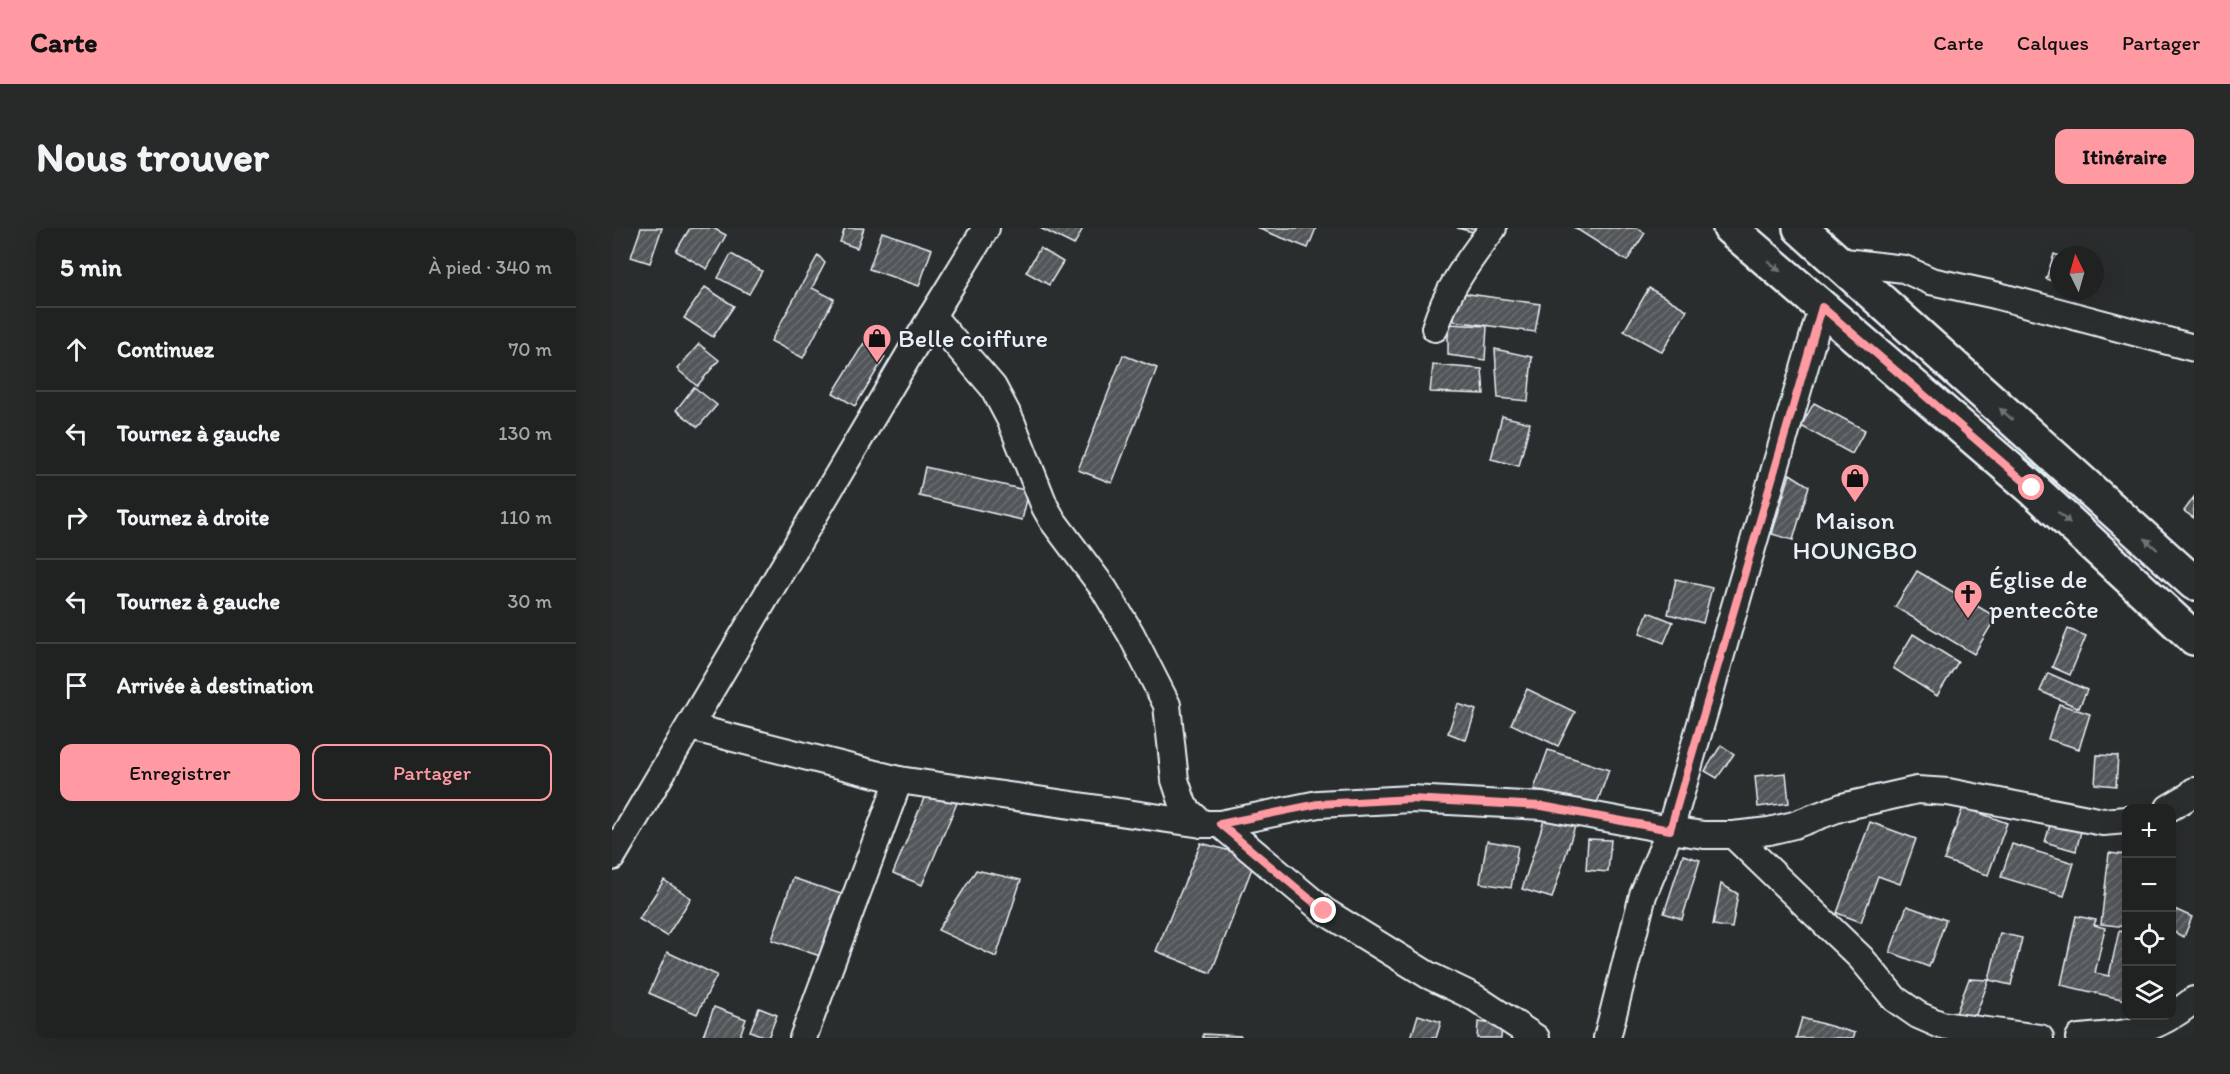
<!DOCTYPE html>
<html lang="fr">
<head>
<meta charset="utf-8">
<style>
  body { margin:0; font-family:Itim,sans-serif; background:#282a2a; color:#f1f3f6 }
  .controls { position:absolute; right:18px; bottom:18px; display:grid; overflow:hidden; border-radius:12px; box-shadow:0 6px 24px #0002 }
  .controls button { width:54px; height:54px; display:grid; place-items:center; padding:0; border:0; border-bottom:2px solid #3d3f40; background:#202222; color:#f1f3f6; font:30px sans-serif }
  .compass { position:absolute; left:1438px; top:18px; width:54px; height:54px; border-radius:50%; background:#202222; box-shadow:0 6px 24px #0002; rotate:355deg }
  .stop { position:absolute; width:18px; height:18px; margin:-14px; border:4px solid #ff9aa2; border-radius:50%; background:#fff }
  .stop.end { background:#ff9aa2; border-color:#fff; box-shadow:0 2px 6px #0008 }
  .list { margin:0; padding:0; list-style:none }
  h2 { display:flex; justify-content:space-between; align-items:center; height:78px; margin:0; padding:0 24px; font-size:26px }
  h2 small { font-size:20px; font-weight:400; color:#a2a4a5 }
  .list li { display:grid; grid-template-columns:39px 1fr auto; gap:18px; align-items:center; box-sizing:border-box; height:84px; padding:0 24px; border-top:2px solid #3d3f40 }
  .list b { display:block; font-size:22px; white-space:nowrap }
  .list em { font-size:20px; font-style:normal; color:#a2a4a5 }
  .actions { display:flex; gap:12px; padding:18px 24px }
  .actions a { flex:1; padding:14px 0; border:2px solid #ff9aa2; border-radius:12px; text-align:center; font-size:21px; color:#ff9aa2 }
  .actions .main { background:#ff9aa2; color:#111 }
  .icon { flex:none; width:33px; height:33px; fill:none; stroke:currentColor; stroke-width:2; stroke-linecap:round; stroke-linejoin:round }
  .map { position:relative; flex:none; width:1582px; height:810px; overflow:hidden; border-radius:12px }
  header { display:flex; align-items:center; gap:36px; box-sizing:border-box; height:84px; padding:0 30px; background:#ff9aa2; color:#111 }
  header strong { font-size:28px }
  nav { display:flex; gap:33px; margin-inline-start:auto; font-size:21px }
  .intro { display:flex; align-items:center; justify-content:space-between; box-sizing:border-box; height:144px; padding:0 36px }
  h1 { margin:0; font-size:42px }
  .button { padding:15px 27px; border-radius:12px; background:#ff9aa2; color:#111; font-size:21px; font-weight:700 }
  main { display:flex; gap:36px; padding:0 36px }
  aside { flex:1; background:#202222; border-radius:12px; box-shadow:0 6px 24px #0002 }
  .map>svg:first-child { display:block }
</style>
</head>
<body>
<header>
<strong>Carte</strong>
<nav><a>Carte</a><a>Calques</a><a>Partager</a></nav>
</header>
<div class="intro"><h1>Nous trouver</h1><a class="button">Itinéraire</a></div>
<main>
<aside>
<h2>5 min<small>À pied · 340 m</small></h2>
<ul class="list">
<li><svg class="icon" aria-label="ahead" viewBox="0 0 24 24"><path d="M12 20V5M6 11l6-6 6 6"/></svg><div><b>Continuez</b></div><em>70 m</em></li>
<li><svg class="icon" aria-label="left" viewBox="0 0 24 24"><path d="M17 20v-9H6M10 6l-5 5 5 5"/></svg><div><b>Tournez à gauche</b></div><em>130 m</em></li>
<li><svg class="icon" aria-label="right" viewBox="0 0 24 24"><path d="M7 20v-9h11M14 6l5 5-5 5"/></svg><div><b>Tournez à droite</b></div><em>110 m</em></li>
<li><svg class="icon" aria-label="left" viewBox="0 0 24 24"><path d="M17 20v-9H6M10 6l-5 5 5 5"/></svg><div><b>Tournez à gauche</b></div><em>30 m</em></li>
<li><svg class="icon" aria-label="arrive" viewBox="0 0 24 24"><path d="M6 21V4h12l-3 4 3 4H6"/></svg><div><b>Arrivée à destination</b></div></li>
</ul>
<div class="actions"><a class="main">Enregistrer</a><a>Partager</a></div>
</aside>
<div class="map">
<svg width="1582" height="810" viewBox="0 0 1582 810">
  <defs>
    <pattern id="building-hatch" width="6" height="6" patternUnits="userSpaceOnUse" patternTransform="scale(1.5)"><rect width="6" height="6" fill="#535759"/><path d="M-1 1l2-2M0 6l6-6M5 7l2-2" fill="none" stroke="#6c7072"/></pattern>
  </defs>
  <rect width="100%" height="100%" fill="#2a2d2e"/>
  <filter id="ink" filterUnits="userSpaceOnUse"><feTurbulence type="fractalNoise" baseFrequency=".0167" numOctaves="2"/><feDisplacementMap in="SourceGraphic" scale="12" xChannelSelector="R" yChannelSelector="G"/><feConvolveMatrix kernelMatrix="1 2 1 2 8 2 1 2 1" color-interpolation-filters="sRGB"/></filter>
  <g filter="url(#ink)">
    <g fill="url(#building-hatch)" stroke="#e8f1f8" stroke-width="1.5">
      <path d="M 29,0 L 50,0 L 38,35 L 19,29 Z"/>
      <path d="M 78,0 L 101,0 L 114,7 L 95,41 L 64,23 Z"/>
      <path d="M 233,0 L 252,0 L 245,20 L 228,14 Z"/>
      <path d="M 428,0 L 471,0 L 462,17 Z"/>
      <path d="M 645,0 L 704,0 L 696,20 Z"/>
      <path d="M 845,0 L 870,0 L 869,6 Z"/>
      <path d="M 963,0 L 1025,0 L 1033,5 L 1015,33 Z"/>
      <path d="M 270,4 L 320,21 L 307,58 L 257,41 Z"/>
      <path d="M 428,20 L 451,34 L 437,57 L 414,44 Z"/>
      <path d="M 119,26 L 150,43 L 137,66 L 106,50 Z"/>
      <path d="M 1442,26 L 1447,28 L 1447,55 L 1434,51 Z"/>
      <path d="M 206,27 L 213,35 L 200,60 L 222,71 L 191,130 L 159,113 Z"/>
      <path d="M 93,59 L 122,78 L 101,109 L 72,90 Z"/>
      <path d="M 1037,60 L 1075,82 L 1050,124 L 1012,103 Z"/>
      <path d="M 843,64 L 928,76 L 923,104 L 842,93 Z"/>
      <path d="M 836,96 L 875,98 L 873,132 L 836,127 Z"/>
      <path d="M 252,115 L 273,129 L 243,178 L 221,165 Z"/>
      <path d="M 87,116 L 107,132 L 85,158 L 65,141 Z"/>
      <path d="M 883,121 L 920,129 L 916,173 L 886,170 Z"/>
      <path d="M 511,127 L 545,140 L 500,255 L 466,242 Z"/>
      <path d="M 821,137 L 870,141 L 872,166 L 818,164 Z"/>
      <path d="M 82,159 L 105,177 L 86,199 L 64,182 Z"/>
      <path d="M 1202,175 L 1253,202 L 1240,226 L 1189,198 Z"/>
      <path d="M 890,188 L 918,195 L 907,238 L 879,231 Z"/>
      <path d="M 313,239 L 417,263 L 410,292 L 307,268 Z"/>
      <path d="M 1178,246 L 1197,258 L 1181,312 L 1160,306 Z"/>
      <path d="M 1582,269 L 1582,290 L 1572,283 Z"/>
      <path d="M 1305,343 L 1384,389 L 1362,426 L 1283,379 Z"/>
      <path d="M 1064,351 L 1100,360 L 1091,395 L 1056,386 Z"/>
      <path d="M 1036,384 L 1061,394 L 1052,415 L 1028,405 Z"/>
      <path d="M 1456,401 L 1474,408 L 1458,447 L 1440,439 Z"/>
      <path d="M 1301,406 L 1346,434 L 1325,468 L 1281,440 Z"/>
      <path d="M 1436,445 L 1475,462 L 1467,480 L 1428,463 Z"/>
      <path d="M 915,461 L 963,484 L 946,518 L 899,496 Z"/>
      <path d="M 846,476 L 864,482 L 854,512 L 836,505 Z"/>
      <path d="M 1447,476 L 1478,486 L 1467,521 L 1436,511 Z"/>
      <path d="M 1109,517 L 1122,526 L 1105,550 L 1093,543 Z"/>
      <path d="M 936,522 L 997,542 L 983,581 L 922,561 Z"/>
      <path d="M 1485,527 L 1506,528 L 1504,558 L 1483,556 Z"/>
      <path d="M 1174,545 L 1177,575 L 1146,579 L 1143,548 Z"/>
      <path d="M 315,563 L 345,575 L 310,657 L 281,645 Z"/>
      <path d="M 1351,579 L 1395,595 L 1376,647 L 1332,632 Z"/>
      <path d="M 934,586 L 964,595 L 940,670 L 910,661 Z"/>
      <path d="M 1258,594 L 1304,611 L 1288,656 L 1266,648 L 1249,694 L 1225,685 Z"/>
      <path d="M 1439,594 L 1469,603 L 1464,623 L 1433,614 Z"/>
      <path d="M 976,611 L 999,612 L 996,644 L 974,642 Z"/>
      <path d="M 875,613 L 906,618 L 899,660 L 868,655 Z"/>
      <path d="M 589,615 L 644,630 L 599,745 L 544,723 Z"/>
      <path d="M 1400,616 L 1462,635 L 1452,668 L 1389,649 Z"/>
      <path d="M 1497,625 L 1514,627 L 1514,699 L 1489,696 Z"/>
      <path d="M 1071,627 L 1088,632 L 1070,691 L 1052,685 Z"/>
      <path d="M 364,642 L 409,652 L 384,729 L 326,702 Z"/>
      <path d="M 181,650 L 229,666 L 208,728 L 160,712 Z"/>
      <path d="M 52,652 L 79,670 L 55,708 L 27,691 Z"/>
      <path d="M 1109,656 L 1126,666 L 1120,700 L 1101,697 Z"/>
      <path d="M 1295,678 L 1334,692 L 1317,739 L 1278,724 Z"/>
      <path d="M 1560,680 L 1580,689 L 1572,709 L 1560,703 Z"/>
      <path d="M 1464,688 L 1484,692 L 1482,697 L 1493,700 L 1483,745 L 1497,748 L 1507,703 L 1514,704 L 1514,772 L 1449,757 Z"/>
      <path d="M 1388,705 L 1410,710 L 1399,757 L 1377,752 Z"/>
      <path d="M 55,724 L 105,747 L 85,786 L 37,765 Z"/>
      <path d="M 1357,751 L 1377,752 L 1361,794 L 1343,788 Z"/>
      <path d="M 102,779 L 134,791 L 127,810 L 96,810 L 91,808 Z"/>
      <path d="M 147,780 L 165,787 L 156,810 L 138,803 Z"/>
      <path d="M 806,787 L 829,794 L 824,810 L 799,810 Z"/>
      <path d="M 1190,790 L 1243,805 L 1241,810 L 1184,810 Z"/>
      <path d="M 866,794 L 890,797 L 889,810 L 865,810 Z"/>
      <path d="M 591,806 L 629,808 L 629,810 L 591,810 Z"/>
    </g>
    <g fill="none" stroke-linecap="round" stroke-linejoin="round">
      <g stroke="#e8f1f8" stroke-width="30">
        <g id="minor">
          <path d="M 1224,33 L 1292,41 L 1319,53 L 1379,66 L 1582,120"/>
          <path d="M 320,88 L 381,159 L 399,193 L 433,279 L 441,293 L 492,361 L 519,406 L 555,477 L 563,552 L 572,579 L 590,596"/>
          <path d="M 823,100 C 835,61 857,32 881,0"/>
          <path d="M 78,499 L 287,552 L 590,596 L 608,596 L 706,576 L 799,571 L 930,578 L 1058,602 L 1092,607 L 1121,607 L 1157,603 L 1182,597 L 1230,579 L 1305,562 L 1336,564 L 1491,594 L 1514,592"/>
          <path d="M 1557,580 L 1579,567 L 1582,563"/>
          <path d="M 608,596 L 712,683 L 816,747 L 862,769 L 924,810"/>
          <path d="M 1121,607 L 1249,730 L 1283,771 L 1306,787 L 1329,797 L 1428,810"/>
          <path d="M 0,629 L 320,88 L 374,0"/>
          <path d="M 191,810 L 287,552"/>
          <path d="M 995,810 L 1031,667 L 1058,602 L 1210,79"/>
          <path d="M 1467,810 C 1518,806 1541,805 1582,772"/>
        </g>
      </g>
      <g stroke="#e8f1f8" stroke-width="38">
        <g id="primary">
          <path d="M 1118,0 L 1420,260 L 1582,410"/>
          <path d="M 1188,0 L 1582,355"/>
        </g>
      </g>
      <use href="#minor" stroke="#2a2d2e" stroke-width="26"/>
      <use href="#primary" stroke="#2a2d2e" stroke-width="33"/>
    </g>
    <defs><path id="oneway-solid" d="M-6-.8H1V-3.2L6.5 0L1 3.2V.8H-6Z" transform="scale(1.5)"/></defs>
    <g fill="#6c7275">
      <use href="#oneway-solid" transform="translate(1162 38) rotate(40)"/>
      <use href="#oneway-solid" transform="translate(1394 186) rotate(-138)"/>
      <use href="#oneway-solid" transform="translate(1452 290) rotate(43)"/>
      <use href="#oneway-solid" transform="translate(1539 316) rotate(-138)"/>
    </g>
  </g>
  <g fill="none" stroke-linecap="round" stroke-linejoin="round" filter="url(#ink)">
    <path stroke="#ff9aa2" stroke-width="8" d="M 712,683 L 608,596 L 706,576 L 799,571 L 930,578 L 1058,602 L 1210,79 L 1420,260"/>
  </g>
  <defs>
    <g id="shop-pin" transform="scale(1.5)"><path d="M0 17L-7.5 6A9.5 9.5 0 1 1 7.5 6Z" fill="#ff9aa2" stroke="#2a2d2e"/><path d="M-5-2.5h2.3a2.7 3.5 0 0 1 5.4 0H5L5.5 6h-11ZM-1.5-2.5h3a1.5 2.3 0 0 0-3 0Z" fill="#111"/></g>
    <g id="church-pin" transform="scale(1.5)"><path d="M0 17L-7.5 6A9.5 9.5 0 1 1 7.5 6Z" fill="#ff9aa2" stroke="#2a2d2e"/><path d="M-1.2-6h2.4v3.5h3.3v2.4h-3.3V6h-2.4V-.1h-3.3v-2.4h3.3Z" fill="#111"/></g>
  </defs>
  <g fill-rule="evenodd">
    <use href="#shop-pin" x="265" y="110"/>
    <use href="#shop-pin" x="1243" y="250"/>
    <use href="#church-pin" x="1356" y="366"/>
  </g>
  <g text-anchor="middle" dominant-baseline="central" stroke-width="4.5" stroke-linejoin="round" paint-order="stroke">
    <g font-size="26" fill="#e8f1f8" stroke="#2a2d2e" text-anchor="start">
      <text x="286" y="110">Belle coiffure</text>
      <text x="1243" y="292" text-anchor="middle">Maison<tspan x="1243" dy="30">HOUNGBO</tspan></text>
      <text x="1377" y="351">Église de<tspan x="1377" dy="30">pentecôte</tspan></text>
    </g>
  </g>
</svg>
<div class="controls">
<button>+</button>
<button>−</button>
<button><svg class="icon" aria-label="locate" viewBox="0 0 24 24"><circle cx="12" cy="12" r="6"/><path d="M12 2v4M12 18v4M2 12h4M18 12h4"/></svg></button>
<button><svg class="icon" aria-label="layers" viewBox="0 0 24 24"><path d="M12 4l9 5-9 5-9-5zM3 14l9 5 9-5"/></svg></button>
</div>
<svg class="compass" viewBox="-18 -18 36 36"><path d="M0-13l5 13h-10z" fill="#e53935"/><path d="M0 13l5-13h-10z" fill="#a2a4a5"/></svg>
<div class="stop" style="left:1420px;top:260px"></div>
<div class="stop end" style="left:712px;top:683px"></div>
</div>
</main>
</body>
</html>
